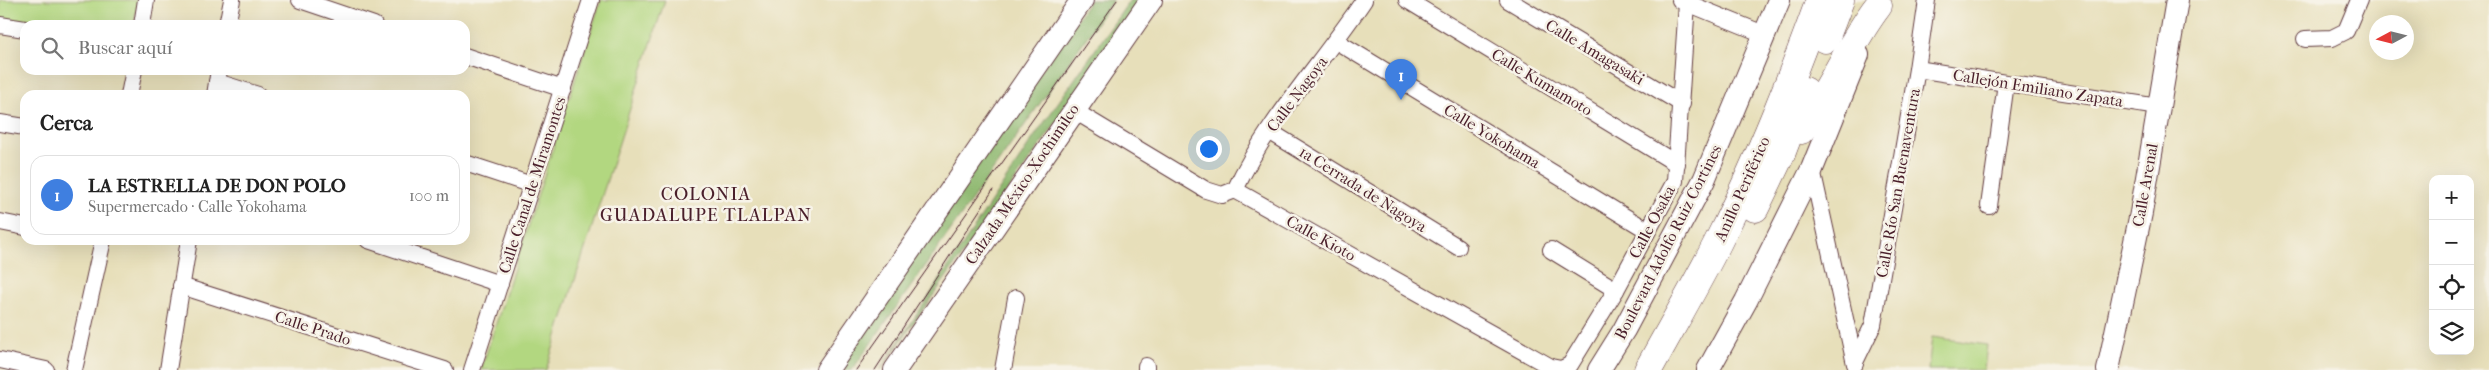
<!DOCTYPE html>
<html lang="es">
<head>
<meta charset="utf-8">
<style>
  body { margin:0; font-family:"IM FELL French Canon",serif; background:#f2f2f2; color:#222 }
  .controls { position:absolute; right:15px; bottom:15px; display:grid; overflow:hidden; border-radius:10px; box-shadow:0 5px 20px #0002 }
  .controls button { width:45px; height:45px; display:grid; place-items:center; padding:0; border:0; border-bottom:1px solid #e0e0e0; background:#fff; color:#222; font:25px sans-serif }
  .compass { position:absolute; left:2369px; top:15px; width:45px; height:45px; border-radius:50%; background:#fff; box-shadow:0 5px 20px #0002; rotate:263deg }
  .you { position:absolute; left:1208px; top:148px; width:18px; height:18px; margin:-12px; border:4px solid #fff; border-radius:50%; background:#1a73e8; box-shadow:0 0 0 8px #1a73e833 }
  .badge { display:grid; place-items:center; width:32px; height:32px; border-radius:50%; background:#b5179e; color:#fff; font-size:16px; font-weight:700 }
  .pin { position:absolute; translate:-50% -41px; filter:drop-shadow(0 1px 2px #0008) }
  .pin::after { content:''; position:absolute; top:26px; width:18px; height:15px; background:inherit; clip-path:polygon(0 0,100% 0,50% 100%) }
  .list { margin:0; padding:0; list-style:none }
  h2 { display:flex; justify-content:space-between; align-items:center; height:65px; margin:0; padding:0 20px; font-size:21px }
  h2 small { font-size:16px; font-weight:400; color:#767676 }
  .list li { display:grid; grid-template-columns:32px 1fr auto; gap:15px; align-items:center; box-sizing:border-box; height:80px; margin:0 10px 10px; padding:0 10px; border:1px solid #e0e0e0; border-radius:15px }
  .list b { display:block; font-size:19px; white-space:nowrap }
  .list p { margin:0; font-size:16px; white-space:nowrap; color:#767676 }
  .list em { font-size:16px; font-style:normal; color:#767676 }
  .icon { flex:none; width:28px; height:28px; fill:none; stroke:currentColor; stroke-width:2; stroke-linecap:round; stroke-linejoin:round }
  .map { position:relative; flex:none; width:2489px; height:370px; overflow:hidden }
  .search { position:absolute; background:#fff; box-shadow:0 5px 20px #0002; left:20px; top:20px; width:450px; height:55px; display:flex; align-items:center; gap:12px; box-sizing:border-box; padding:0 18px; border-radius:15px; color:#767676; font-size:19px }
  .panel { position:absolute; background:#fff; box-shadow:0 5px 20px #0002; left:20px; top:90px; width:450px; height:155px; border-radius:15px }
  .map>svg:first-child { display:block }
</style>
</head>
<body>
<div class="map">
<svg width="2489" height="370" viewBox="0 0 2489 370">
  <rect width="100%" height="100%" fill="#f7f3e8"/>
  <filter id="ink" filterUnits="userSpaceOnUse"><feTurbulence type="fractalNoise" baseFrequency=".02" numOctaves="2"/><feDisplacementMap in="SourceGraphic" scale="10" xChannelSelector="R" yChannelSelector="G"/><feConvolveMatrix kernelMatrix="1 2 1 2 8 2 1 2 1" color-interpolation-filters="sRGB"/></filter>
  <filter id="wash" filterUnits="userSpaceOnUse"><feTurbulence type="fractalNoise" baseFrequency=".0096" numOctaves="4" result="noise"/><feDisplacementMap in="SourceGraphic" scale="20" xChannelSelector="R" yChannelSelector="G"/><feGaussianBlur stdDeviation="1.12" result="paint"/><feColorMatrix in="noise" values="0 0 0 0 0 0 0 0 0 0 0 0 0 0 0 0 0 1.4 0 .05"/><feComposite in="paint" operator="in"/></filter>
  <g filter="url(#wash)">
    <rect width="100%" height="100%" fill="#e7dfba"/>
    <g fill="#b2d780" stroke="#7e7b56">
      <path d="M 0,0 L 138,0 L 134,25 L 26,25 L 0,20 Z"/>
      <path d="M 601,0 L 665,0 L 546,370 L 481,370 Z"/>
      <path d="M 1932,337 L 1987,345 L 1984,370 L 1928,370 Z"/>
    </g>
    <g fill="#8db86e" stroke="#6c6c4c">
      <path d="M 1090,0 L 1113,0 L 852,370 L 835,370 Z"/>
      <path d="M 1130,0 L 1144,0 L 880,370 L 1034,137 Z"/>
    </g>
  </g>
  <g filter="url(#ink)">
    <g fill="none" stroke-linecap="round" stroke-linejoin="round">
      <g stroke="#623c40" stroke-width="18">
        <g id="street">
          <path d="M 300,0 L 374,25"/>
          <path d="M 1407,0 L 1677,164"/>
          <path d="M 1508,0 L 1682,104"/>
          <path d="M 1680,0 L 1766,35"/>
          <path d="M 0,25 L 25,29"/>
          <path d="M 142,25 L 146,0"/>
          <path d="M 227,25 L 232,0"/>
          <path d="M 2305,39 L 2332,38 L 2346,31 L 2359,0"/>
          <path d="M 1336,41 L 1647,230"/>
          <path d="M 465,56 L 563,89"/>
          <path d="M 1917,69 L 2158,107"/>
          <path d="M 217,82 L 258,95"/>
          <path d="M 129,95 L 134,70"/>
          <path d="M 215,95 L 219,70"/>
          <path d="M 1073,110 L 1206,190 L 1222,195 L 1235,190 L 1551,367 L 1561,369 L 1570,365 L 1616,290 L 1675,181 L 1687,3"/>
          <path d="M 0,123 L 25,127"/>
          <path d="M 1269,131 L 1458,247"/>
          <path d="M 465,163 L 532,185"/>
          <path d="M 1812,169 L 1855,364"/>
          <path d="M 1235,190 C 1267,121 1322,63 1364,0"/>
          <path d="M 1989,206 L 2006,83"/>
          <path d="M 0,222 L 25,227"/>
          <path d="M 368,240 L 500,284"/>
          <path d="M 1551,250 L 1616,290"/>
          <path d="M 181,286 L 445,370"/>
          <path d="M 0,360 L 46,370"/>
          <path d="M 1855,362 L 1873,325 L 1917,69 L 1927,0"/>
          <path d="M 74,370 L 103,240"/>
          <path d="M 168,370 L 189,240"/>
          <path d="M 472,370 L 591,0"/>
          <path d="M 1003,370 L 1016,298"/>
          <path d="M 1146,370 L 1146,366"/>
        </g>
      </g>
      <g stroke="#623c40" stroke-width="24">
        <g id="secondary">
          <path d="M 827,370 L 1082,0"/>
          <path d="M 895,370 L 1151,0"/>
          <path d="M 1599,370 L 1624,330 L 1704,180 L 1779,0"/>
          <path d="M 1708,370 L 1746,301 L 1812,169 L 1858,55"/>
          <path d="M 2108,370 L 2141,213 L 2177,0"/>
        </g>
      </g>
      <g stroke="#623c40" stroke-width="29">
        <g id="highway">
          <path d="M 1825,39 L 1840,0"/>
          <path d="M 1801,130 C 1831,91 1848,45 1878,6"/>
          <path d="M 1755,208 L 1781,154 L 1805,91"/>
          <path d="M 1648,370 C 1671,328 1695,287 1717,244 C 1757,165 1790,83 1820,0"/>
        </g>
      </g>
      <use href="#street" stroke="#fff" stroke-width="16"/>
      <use href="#secondary" stroke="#fff" stroke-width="22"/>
      <use href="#highway" stroke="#fff" stroke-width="28"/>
      <g stroke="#4a1f2b" stroke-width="1">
        <path d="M 856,370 L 1117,0"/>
        <path d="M 875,370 L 993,190"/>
      </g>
    </g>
  </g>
  <g text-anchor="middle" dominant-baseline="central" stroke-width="5" stroke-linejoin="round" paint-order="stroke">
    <g font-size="16" fill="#4a1f2b" stroke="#f7f3e8">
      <text transform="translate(1595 52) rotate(31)">Calle Amagasaki</text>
      <text transform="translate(1542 82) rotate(31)">Calle Kumamoto</text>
      <text transform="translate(2038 88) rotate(9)">Callejón Emiliano Zapata</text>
      <text transform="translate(1297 94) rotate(-53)">Calle Nagoya</text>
      <text transform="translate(1492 136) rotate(31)">Calle Yokohama</text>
      <text transform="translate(1898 183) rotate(-80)">Calle Río San Buenaventura</text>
      <text transform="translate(1022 184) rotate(-56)">Calzada México-Xochimilco</text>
      <text transform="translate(532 185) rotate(-72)">Calle Canal de Miramontes</text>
      <text transform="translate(2145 185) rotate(-80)">Calle Arenal</text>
      <text transform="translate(1363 189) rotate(32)">1a Cerrada de Nagoya</text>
      <text transform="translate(1742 189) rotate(-66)">Anillo Periférico</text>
      <text transform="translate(1652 222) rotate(-62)">Calle Osaka</text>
      <text transform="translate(1321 238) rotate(29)">Calle Kioto</text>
      <text transform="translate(1668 242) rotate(-63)">Boulevard Adolfo Ruiz Cortines</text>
      <text transform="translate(313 328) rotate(18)">Calle Prado</text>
    </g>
    <g font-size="18" letter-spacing="1" fill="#4a1f2b" stroke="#f7f3e8">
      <text x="706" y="194">COLONIA<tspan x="706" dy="21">GUADALUPE TLALPAN</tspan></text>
    </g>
  </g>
</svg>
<div class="controls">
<button>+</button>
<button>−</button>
<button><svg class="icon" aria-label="locate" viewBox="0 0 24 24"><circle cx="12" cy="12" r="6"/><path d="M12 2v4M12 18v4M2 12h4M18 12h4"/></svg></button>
<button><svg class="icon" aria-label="layers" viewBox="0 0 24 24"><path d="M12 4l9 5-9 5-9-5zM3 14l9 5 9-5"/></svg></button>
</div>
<svg class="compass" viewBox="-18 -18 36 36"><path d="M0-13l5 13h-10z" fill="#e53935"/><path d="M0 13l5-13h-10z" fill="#767676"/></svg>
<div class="you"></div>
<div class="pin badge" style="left:1401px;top:100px;background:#3f7fe0">1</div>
<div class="search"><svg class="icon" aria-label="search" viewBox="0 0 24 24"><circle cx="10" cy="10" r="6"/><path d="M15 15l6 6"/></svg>Buscar aquí</div>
<section class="panel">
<h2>Cerca<small></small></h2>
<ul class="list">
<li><span class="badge" style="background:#3f7fe0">1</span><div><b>LA ESTRELLA DE DON POLO</b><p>Supermercado · Calle Yokohama</p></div><em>100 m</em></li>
</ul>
</section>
</div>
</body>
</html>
